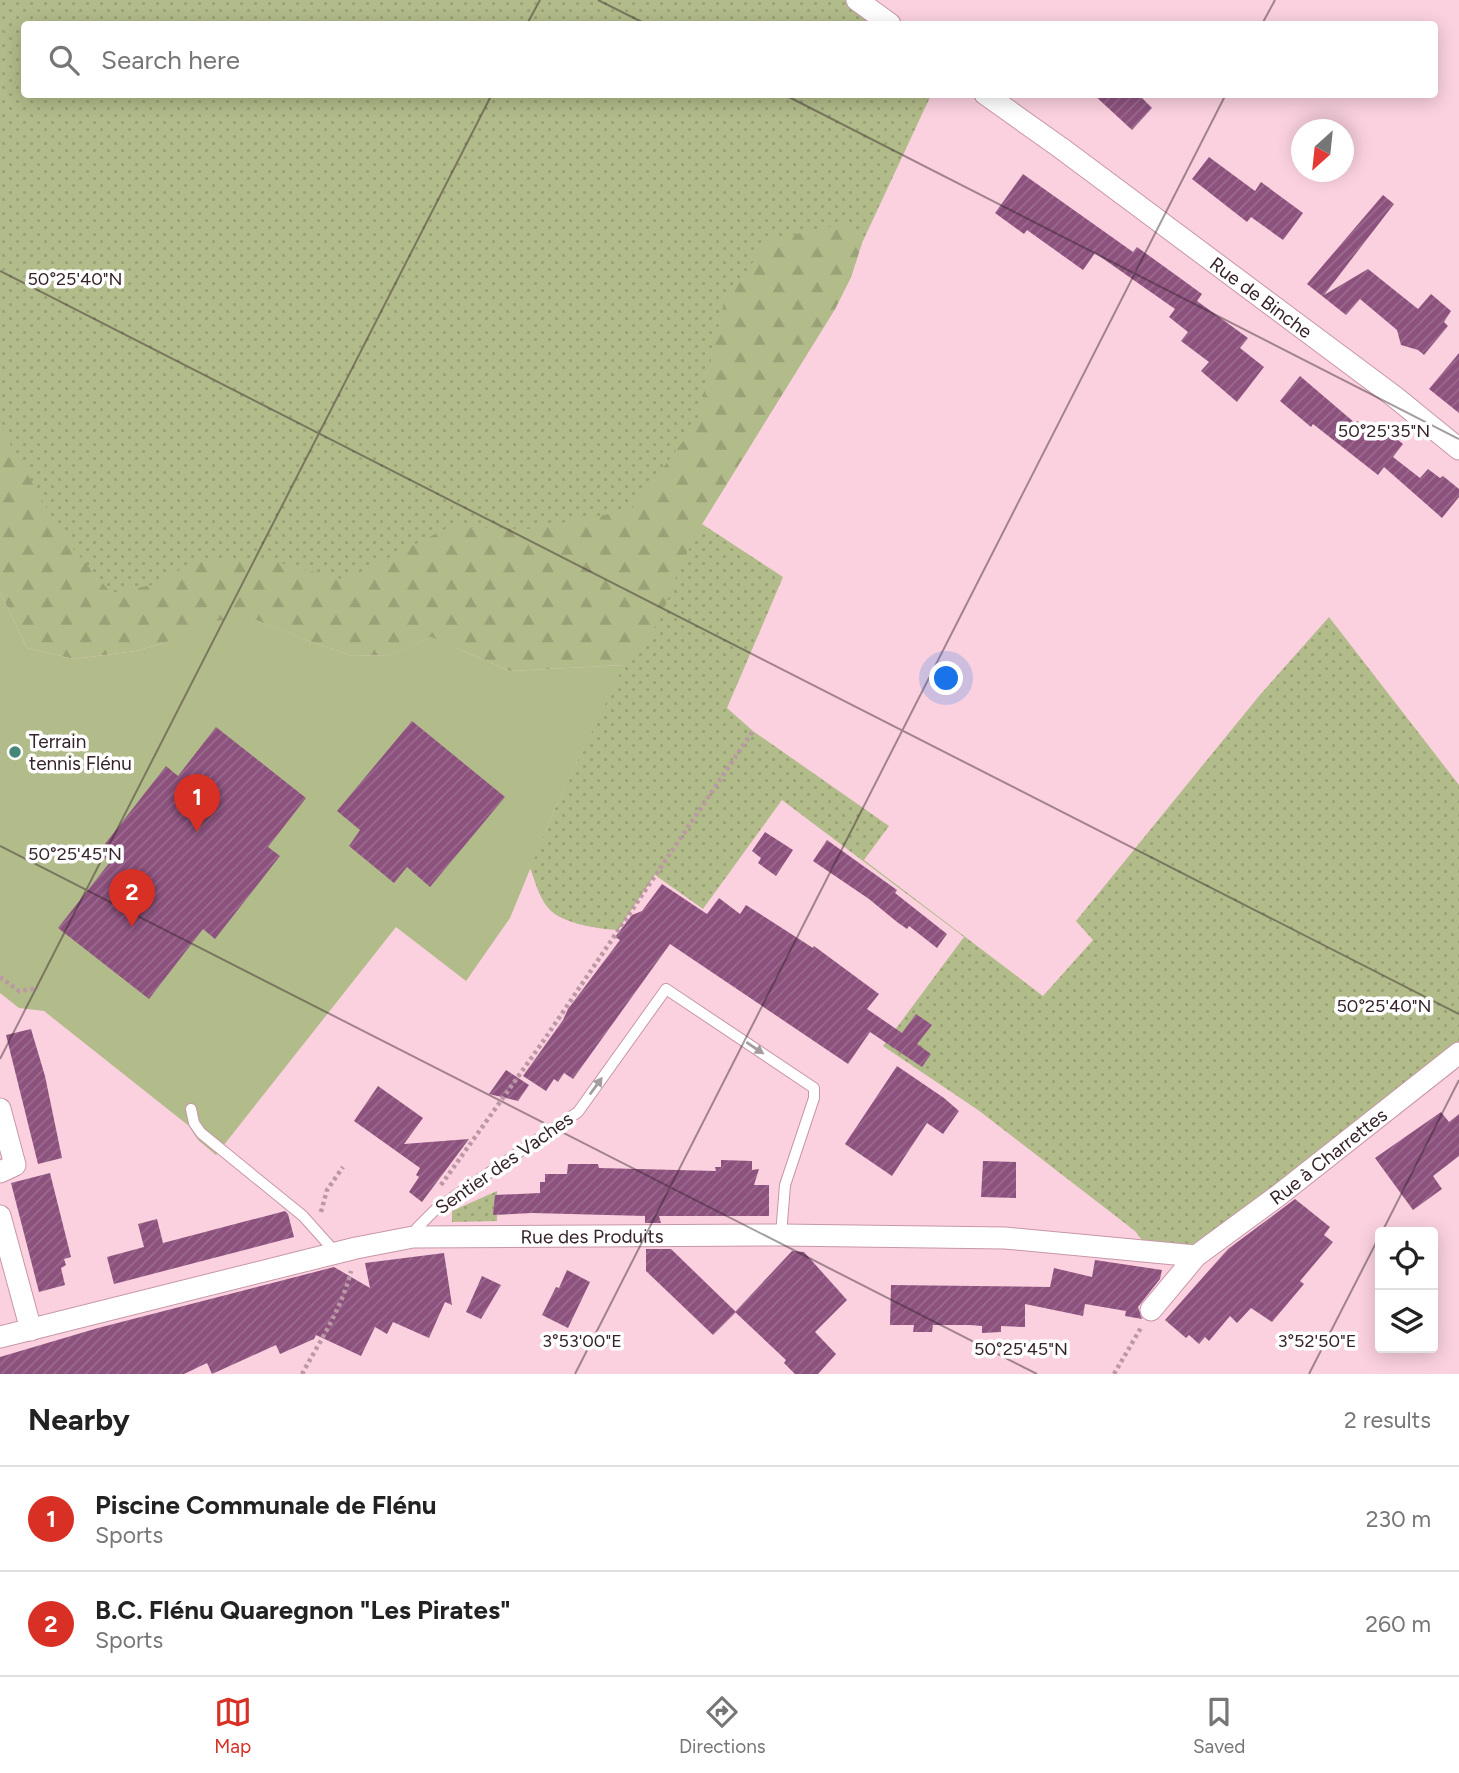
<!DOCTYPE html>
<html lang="en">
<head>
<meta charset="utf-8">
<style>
  body { margin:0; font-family:Figtree,sans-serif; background:#f6f6f6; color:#222 }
  .controls { position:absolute; right:21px; bottom:21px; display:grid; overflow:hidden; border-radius:7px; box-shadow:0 4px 18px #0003 }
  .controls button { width:63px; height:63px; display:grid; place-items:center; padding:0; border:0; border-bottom:2px solid #e0e0e0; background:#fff; color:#222; font:35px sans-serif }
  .compass { position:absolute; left:1291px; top:119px; width:63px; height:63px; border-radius:50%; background:#fff; box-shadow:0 4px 18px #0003; rotate:207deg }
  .you { position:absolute; left:947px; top:679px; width:24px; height:24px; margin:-18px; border:5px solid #fff; border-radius:50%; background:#1a73e8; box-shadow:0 0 0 10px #1a73e833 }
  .badge { display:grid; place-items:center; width:46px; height:46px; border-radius:50%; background:#d93025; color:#fff; font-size:23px; font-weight:700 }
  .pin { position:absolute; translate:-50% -58px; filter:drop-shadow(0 2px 4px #0008) }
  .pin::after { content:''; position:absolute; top:37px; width:24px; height:21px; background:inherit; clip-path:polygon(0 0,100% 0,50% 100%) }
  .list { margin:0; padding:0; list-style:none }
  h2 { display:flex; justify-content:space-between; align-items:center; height:91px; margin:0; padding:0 28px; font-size:30px }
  h2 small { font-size:23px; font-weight:400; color:#767676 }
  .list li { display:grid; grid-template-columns:46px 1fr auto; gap:21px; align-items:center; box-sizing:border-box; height:105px; padding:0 28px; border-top:2px solid #e0e0e0 }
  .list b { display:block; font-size:26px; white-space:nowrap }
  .list p { margin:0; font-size:23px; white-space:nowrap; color:#767676 }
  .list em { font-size:23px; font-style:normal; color:#767676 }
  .icon { flex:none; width:38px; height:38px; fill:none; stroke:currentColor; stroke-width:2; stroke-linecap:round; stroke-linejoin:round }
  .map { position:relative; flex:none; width:1459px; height:1374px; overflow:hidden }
  .search { position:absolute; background:#fff; box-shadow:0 4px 18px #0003; left:21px; right:21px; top:21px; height:77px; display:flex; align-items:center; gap:18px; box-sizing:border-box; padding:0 24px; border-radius:7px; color:#767676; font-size:26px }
  .sheet { height:301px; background:#fff }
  nav { display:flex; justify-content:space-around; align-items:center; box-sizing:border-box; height:98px; border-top:2px solid #e0e0e0; background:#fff; font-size:19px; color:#767676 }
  nav a { display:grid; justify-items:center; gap:4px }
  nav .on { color:#d93025 }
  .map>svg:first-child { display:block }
</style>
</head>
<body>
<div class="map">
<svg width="1459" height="1374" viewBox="0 0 1459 1374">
  <defs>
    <pattern id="grass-dots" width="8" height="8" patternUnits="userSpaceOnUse" patternTransform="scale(1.75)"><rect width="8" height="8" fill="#b2bc8a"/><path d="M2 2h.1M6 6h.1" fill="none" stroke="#9aa177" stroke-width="1.8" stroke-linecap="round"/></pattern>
    <pattern id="forest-firs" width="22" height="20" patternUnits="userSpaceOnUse" patternTransform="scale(1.75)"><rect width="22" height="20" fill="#b2bc8a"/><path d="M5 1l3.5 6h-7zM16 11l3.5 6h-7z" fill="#9aa177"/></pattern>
    <pattern id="building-hatch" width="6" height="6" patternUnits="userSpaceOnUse" patternTransform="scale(1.75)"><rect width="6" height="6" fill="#8d517e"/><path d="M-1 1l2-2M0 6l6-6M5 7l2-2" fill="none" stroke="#9a6c8e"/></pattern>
  </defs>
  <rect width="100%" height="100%" fill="#fbd1df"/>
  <g fill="url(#grass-dots)">
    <path d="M 0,0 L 857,0 L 890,24 L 24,24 L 24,94 L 931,95 L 862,243 L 851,277 L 835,309 L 702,524 L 783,577 L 727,708 L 753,731 L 889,826 L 864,860 L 1043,996 L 1093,940 L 1076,921 L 1259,696 L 1329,617 L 1459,785 L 1459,1053 L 1196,1256 L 1151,1252 L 1135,1231 L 978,1110 L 883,1046 L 964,937 L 782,800 L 703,909 L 655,875 L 618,930 C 599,929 563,924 549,909 C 539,898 535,881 530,868 L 556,806 L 623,665 L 454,648 L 431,637 L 390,655 L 300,638 L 251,618 L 170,641 L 0,592 Z"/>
    <path d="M 497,1191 L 497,1221 L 452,1222 L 452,1211 Z"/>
  </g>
  <path fill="url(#forest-firs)" d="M 843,224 L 862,243 L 851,277 L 835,309 L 702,524 L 679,569 L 659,622 L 624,665 L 510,671 L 431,637 L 390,655 L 353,656 L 300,638 L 251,618 L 193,623 L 170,641 L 136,651 L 74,659 L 27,648 L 0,592 L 0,426 L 62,535 L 111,593 L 152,585 L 200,559 L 269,560 L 345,580 L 449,527 L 528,529 L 631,510 L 697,423 L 724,302 L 769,240 Z"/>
  <path fill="#b2bc8a" d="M 0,592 L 27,648 L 74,659 L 136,651 L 170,641 L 193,623 L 251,618 L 300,638 L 353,656 L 390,655 L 431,637 L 510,671 L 624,665 L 556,806 L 510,918 L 466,981 L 396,927 L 216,1155 L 198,1140 L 189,1126 L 44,1011 L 19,1008 L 0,993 Z"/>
  <g fill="url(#building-hatch)">
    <path d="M 1093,94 L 1138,94 L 1152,108 L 1132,130 Z"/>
    <path d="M 1209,157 L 1255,191 L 1261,182 L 1303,213 L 1283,240 L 1251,217 L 1247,222 L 1192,179 Z"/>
    <path d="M 1023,174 L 1133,252 L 1137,247 L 1180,278 L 1202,294 L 1197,301 L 1248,338 L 1240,348 L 1264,367 L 1237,402 L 1201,371 L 1209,362 L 1181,341 L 1188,332 L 1169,317 L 1175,309 L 1095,253 L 1083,270 L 1027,230 L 1024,234 L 995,213 Z"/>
    <path d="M 1383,195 L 1394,204 L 1324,295 L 1368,269 L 1418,309 L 1431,294 L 1451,311 L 1444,322 L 1448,326 L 1424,355 L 1418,350 L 1401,345 L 1397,330 L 1360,299 L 1346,315 L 1307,284 Z"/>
    <path d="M 1459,353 L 1459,413 L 1429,389 Z"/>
    <path d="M 1300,376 L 1355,423 L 1357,421 L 1382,440 L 1388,432 L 1403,444 L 1393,457 L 1420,478 L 1428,469 L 1440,478 L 1443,476 L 1459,489 L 1459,497 L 1442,518 L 1384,467 L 1378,475 L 1313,424 L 1311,427 L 1280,401 Z"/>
    <path d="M 412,721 L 505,797 L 430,887 L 407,867 L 394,883 L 349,846 L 360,830 L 337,811 Z"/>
    <path d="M 216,727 L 306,798 L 268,847 L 280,856 L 215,939 L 203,929 L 149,999 L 58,928 L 110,862 L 98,853 L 166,766 L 178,776 Z"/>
    <path d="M 765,832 L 793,850 L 776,876 L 758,863 L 761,858 L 752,851 Z"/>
    <path d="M 827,840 L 897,890 L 895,893 L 947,934 L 937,948 L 909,926 L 907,929 L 897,922 L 869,899 L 813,861 Z"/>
    <path d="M 662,884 L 707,914 L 719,898 L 740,914 L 746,905 L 813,948 L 814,946 L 879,994 L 867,1009 L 902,1033 L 916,1014 L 932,1025 L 917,1044 L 931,1054 L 922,1067 L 870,1032 L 848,1064 L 670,944 L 573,1079 L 564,1073 L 558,1082 L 554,1079 L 546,1091 L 523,1076 L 563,1020 L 568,1009 L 620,940 L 615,937 L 632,915 L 642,911 Z"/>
    <path d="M 31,1029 L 45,1076 L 62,1158 L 38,1164 L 6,1035 Z"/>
    <path d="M 897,1066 L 944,1098 L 959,1111 L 943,1134 L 927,1123 L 892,1176 L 845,1144 Z"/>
    <path d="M 506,1070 L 529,1085 L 518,1101 L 489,1094 Z"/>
    <path d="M 378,1086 L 423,1118 L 404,1144 L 469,1139 L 422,1202 L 409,1192 L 419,1177 L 416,1175 L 420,1168 L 354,1121 Z"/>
    <path d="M 1441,1112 L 1449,1122 L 1459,1114 L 1459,1156 L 1433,1176 L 1442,1189 L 1413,1210 L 1375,1158 Z"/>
    <path d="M 721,1160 L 752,1161 L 752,1170 L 759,1169 L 754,1185 L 769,1185 L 769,1216 L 659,1216 L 661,1223 L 645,1223 L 645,1216 L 532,1213 L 493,1215 L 495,1195 L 540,1193 L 540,1182 L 545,1182 L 545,1174 L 567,1174 L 568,1164 L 598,1164 L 599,1168 L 716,1171 L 715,1167 L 721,1167 Z"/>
    <path d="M 983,1161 L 1016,1162 L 1016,1198 L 981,1197 Z"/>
    <path d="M 50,1173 L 71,1257 L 64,1259 L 66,1265 L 61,1268 L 65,1285 L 39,1292 L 11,1183 Z"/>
    <path d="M 1295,1199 L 1330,1227 L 1324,1235 L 1333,1242 L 1300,1281 L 1304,1284 L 1272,1322 L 1251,1308 L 1237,1323 L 1230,1316 L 1209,1341 L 1205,1337 L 1199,1344 L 1189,1335 L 1186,1338 L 1165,1320 L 1228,1249 Z"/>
    <path d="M 285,1211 L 288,1214 L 294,1237 L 114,1284 L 107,1257 L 144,1247 L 138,1224 L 157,1219 L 163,1243 Z"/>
    <path d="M 646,1249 L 671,1249 L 736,1312 L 713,1335 L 646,1271 Z"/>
    <path d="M 792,1251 L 804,1252 L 847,1300 L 815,1332 L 836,1354 L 818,1374 L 795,1374 L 784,1363 L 786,1360 L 735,1312 Z"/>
    <path d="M 444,1253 L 452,1305 L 445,1302 L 429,1338 L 393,1322 L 387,1334 L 375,1327 L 361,1356 L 316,1335 L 314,1339 L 280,1354 L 276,1345 L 212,1374 L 207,1363 L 184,1374 L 0,1374 L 0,1357 L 98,1328 L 334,1267 L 370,1288 L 365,1263 Z"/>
    <path d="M 1095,1260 L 1162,1270 L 1160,1279 L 1138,1307 L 1142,1319 L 1125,1316 L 1126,1311 L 1085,1304 L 1083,1316 L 1025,1304 L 1025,1327 L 1001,1326 L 1001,1332 L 982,1333 L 982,1326 L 970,1325 L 933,1325 L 932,1332 L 913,1332 L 914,1325 L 890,1325 L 891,1285 L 1050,1287 L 1054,1268 L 1092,1277 Z"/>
    <path d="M 567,1270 L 590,1282 L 568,1328 L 542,1315 L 556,1287 L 559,1288 Z"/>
    <path d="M 482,1276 L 501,1285 L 481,1319 L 466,1312 Z"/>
  </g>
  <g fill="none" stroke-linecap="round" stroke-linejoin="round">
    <g stroke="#c796a7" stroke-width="12">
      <g id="service">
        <path d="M 191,1109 L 194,1123 L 201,1133 L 303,1216 L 337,1254"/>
        <path d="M 413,1237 L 417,1228 L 436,1209 L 578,1112 L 666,989 L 814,1088 L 814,1098 L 785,1185 L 781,1235"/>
      </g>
    </g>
    <g stroke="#c796a7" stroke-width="23">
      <g id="minor">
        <path d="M 857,0 L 890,24"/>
        <path id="s1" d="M 985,94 L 1061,148 L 1395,397 L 1459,449"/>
        <path d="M 0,1109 L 15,1165 L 0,1172"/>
        <path d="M 0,1216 L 31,1330"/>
        <path id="s2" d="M 1151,1310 L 1196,1256 L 1279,1195 L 1459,1053"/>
        <path id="s3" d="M 0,1337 L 356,1248 L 413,1237 L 781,1235 L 1005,1238 L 1196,1256"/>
      </g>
    </g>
    <g stroke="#bb98a4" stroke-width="4.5" stroke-dasharray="3.5 3.5" stroke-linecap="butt">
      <path d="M 0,977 L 19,991 L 38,988"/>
      <path d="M 441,1185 L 542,1043 L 753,731"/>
      <path d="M 321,1212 L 327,1190 L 343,1167"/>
      <path d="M 302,1374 C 320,1341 342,1308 351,1271"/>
      <path d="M 1114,1374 L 1142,1326"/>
    </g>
    <use href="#service" stroke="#fff" stroke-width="10"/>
    <use href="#minor" stroke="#fff" stroke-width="21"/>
  </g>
  <defs><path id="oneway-solid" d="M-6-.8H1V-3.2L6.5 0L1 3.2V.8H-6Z" transform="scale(1.75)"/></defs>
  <g fill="#a59c9f">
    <use href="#oneway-solid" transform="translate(755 1048) rotate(34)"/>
    <use href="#oneway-solid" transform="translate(596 1086) rotate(-54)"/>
  </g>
  <path fill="none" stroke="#36232a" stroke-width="2" stroke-opacity="0.45" d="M 598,0 L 646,24M 527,24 L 540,0M 1262,24 L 1275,0M 783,94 L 1459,439M 0,271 L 1459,1014M 0,846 L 1037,1374M 0,1059 L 492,94M 1382,1232 L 1459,1080M 575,1374 L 1226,94M 1309,1374 L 1380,1235"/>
  <circle fill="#448677" stroke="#fff" stroke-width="2.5" cx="15" cy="752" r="7"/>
  <g text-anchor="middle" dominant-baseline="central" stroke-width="7" stroke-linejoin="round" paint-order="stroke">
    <g font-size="19" fill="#36232a" stroke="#fff">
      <text stroke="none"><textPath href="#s1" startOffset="343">Rue de Binche</textPath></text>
      <text stroke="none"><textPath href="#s2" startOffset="236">Rue à Charrettes</textPath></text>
      <text transform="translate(504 1163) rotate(-35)">Sentier des Vaches</text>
      <text stroke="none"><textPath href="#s3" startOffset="604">Rue des Produits</textPath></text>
    </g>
    <g font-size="19" fill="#36232a" stroke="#fff" text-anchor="start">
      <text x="29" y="741">Terrain<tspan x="29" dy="22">tennis Flénu</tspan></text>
    </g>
  </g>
  <g font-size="18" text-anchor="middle" fill="#36232a" stroke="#fff" stroke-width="7" stroke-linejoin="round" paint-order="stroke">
    <text x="75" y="285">50°25'40"N</text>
    <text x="1384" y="437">50°25'35"N</text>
    <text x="75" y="860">50°25'45"N</text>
    <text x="1384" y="1012">50°25'40"N</text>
    <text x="582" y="1347">3°53'00"E</text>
    <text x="1317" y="1347">3°52'50"E</text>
    <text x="1021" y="1355">50°25'45"N</text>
  </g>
</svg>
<div class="controls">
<button><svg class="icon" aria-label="locate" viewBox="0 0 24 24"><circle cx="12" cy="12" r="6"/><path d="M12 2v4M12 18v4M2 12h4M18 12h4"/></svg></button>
<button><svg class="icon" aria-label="layers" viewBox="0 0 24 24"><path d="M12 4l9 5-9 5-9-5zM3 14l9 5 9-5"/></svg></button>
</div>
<svg class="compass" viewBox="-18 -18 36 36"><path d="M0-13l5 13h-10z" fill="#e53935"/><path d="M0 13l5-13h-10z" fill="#767676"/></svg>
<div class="you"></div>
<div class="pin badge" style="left:197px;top:832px">1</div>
<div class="pin badge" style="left:132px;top:927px">2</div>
<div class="search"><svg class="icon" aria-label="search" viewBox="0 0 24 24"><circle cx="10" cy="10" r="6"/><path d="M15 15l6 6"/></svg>Search here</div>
</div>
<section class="sheet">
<h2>Nearby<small>2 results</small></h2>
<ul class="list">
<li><span class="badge">1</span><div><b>Piscine Communale de Flénu</b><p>Sports</p></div><em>230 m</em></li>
<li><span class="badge">2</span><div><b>B.C. Flénu Quaregnon &quot;Les Pirates&quot;</b><p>Sports</p></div><em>260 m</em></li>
</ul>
</section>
<nav>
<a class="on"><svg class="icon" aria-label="map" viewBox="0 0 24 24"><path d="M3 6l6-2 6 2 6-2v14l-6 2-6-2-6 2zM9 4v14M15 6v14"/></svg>Map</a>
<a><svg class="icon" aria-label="directions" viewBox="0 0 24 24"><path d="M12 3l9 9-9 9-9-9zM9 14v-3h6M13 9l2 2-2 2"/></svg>Directions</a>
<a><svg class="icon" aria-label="saved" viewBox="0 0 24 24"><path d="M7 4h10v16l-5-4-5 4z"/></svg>Saved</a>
</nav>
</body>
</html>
